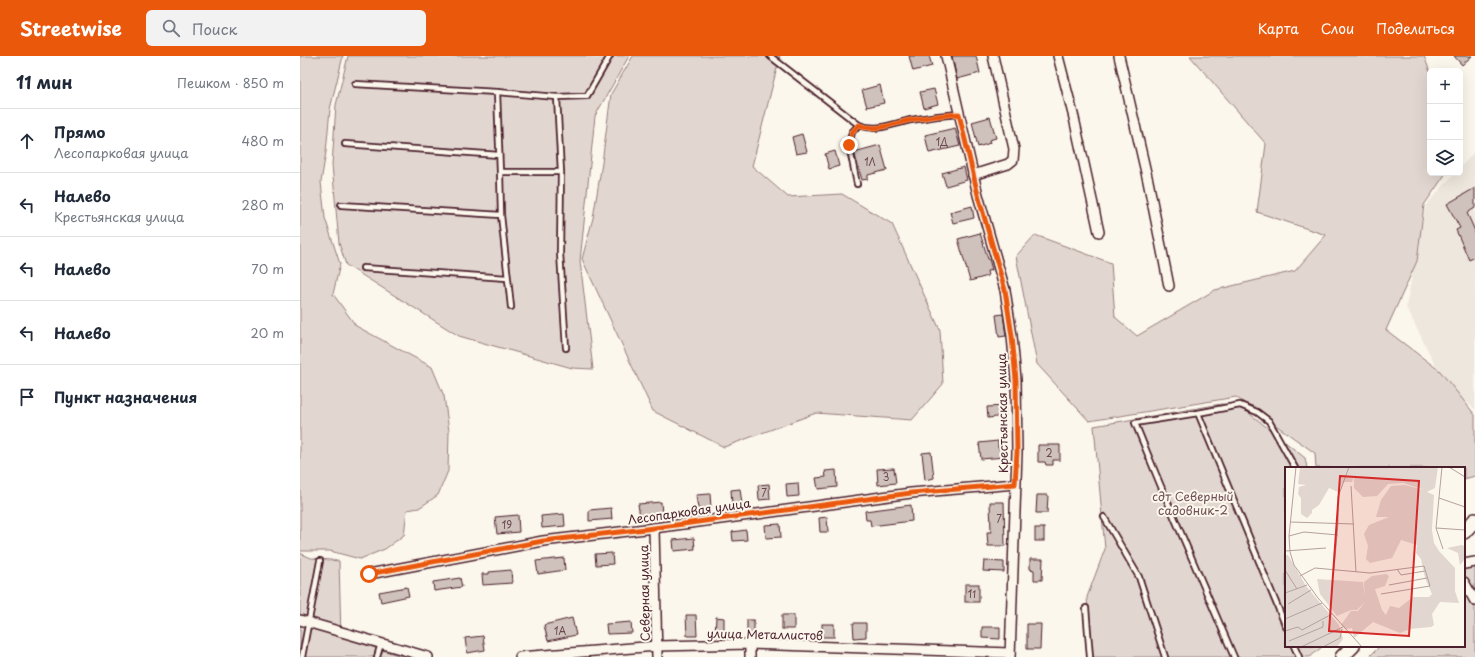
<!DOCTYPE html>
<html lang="ru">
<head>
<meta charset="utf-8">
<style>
  body { margin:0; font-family:"Playpen Sans",sans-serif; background:#f2f2f3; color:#1f2937 }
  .controls { position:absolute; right:12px; top:12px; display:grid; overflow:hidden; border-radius:6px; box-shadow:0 4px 16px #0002 }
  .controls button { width:36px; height:36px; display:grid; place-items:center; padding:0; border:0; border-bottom:1px solid #e0e1e3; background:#fff; color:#1f2937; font:20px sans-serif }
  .stop { position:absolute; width:12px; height:12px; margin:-9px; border:3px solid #ea580c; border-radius:50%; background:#fff }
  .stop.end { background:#ea580c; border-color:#fff; box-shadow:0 1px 4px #0008 }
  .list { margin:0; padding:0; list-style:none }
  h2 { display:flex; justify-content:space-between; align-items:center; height:52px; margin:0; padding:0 16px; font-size:17px }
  h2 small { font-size:13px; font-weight:400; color:#747a83 }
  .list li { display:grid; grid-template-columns:26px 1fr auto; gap:12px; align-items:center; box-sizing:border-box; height:64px; padding:0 16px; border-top:1px solid #e0e1e3 }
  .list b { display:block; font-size:15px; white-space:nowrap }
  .list p { margin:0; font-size:13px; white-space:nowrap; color:#747a83 }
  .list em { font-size:13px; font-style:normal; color:#747a83 }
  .icon { flex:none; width:22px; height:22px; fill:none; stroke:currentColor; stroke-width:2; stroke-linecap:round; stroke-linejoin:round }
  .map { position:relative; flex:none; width:1175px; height:601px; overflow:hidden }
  header { display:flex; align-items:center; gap:24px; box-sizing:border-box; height:56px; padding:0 20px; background:#ea580c; color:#fff }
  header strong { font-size:19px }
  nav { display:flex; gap:22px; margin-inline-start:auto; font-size:14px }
  .search { width:280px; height:36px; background:#f2f2f3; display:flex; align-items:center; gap:10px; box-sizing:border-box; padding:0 14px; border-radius:6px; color:#747a83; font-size:15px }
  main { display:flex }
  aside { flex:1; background:#fff }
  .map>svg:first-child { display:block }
</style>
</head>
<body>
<header>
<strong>Streetwise</strong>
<div class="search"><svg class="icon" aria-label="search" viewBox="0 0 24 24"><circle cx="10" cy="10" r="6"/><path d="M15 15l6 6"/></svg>Поиск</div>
<nav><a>Карта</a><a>Слои</a><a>Поделиться</a></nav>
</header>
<main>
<aside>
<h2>11 мин<small>Пешком · 850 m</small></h2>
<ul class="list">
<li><svg class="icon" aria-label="ahead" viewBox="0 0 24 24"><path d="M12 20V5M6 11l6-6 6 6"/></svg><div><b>Прямо</b><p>Лесопарковая улица</p></div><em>480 m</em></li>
<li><svg class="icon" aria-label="left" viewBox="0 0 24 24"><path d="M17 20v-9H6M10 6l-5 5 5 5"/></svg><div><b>Налево</b><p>Крестьянская улица</p></div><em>280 m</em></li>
<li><svg class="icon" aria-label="left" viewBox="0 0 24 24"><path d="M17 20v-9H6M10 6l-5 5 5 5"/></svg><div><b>Налево</b></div><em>70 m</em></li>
<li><svg class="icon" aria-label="left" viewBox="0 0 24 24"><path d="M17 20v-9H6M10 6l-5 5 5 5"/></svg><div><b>Налево</b></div><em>20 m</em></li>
<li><svg class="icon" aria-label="arrive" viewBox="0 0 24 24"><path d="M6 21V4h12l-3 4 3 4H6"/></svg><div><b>Пункт назначения</b></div></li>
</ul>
</aside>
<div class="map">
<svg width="1175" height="601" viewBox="0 0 1175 601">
  <rect width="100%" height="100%" fill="#fbf7ec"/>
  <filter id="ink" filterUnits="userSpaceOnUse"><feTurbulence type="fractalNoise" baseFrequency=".025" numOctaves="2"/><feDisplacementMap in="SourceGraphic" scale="8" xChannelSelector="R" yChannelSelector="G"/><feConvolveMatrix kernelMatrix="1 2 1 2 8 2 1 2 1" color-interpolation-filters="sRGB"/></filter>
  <g filter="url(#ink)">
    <path fill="#eee7de" d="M 1175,95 L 1175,353 L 1153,336 L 1145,328 L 1106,251 L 1126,149 L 1155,117 L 1160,117 L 1160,112 Z"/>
    <g fill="#e2d7d0" stroke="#967b7e">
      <path d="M 0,0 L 43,0 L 30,53 L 26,96 L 21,126 L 25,162 L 40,208 L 33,238 L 56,270 L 132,311 L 144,340 L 149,375 L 148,415 L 138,439 L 119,452 L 107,454 L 104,479 L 85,493 L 60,503 L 30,495 L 0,495 Z"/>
      <path d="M 48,0 L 329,0 L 295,60 L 280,205 L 293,313 L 272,312 L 159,280 L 46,209 L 39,187 L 32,109 L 36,49 Z"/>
      <path d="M 333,0 L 480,0 L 452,110 L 488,141 L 542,138 L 592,168 L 640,274 L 643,328 L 612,364 L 516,357 L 424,391 L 353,355 L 282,203 L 293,162 L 302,107 L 311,38 Z"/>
      <path d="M 890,0 L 1124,0 L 1130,16 L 1130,117 L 1146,117 L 1124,149 L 1117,205 L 1086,274 L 1140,315 L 1175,359 L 1175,420 L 1164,423 L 1164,412 L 1016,412 L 1015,397 L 936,341 L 789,365 L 737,308 L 716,200 L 735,179 L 811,207 L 815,261 L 837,280 L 915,234 L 995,215 L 1026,179 L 957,156 L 966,88 Z"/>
      <path d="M 921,348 L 939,349 L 1005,402 L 1007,412 L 986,412 L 986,590 L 1023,590 L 1010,601 L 791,601 L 787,541 L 805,493 L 794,370 Z"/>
      <path d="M 0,497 L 11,502 L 39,505 L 41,581 L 104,601 L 0,601 Z"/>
      <path d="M 1175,505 L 1175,601 L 1069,601 L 1080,590 L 1164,590 L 1164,511 Z"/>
    </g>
    <g fill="#cfc2bc" stroke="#4a1f2b">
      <path d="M 609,0 L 629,0 L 632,10 L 613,15 Z"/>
      <path d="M 652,0 L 676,0 L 680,17 L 657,23 Z"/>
      <path d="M 1154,0 L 1172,0 L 1162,9 Z"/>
      <path d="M 580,29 L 584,47 L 567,51 L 562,34 Z"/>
      <path d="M 634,33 L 638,48 L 624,52 L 620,36 Z"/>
      <path d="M 690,61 L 696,82 L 689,84 L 690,87 L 678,91 L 672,66 Z"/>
      <path d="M 655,72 L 660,90 L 629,97 L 625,79 Z"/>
      <path d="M 502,78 L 507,96 L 496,98 L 492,81 Z"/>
      <path d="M 580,89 L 587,114 L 568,119 L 568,123 L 562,124 L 554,96 Z"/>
      <path d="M 535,95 L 539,110 L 529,113 L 525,98 Z"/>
      <path d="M 664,111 L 667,124 L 646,130 L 642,117 Z"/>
      <path d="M 1175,132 L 1175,152 L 1167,157 L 1175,175 L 1175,201 L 1169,204 L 1156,174 L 1160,172 L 1147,148 Z"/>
      <path d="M 672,150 L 674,162 L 653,167 L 650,156 Z"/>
      <path d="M 680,177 L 688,203 L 689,203 L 692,214 L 687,215 L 688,220 L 670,225 L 658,183 Z"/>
      <path d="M 703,258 L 706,280 L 699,281 L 696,259 Z"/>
      <path d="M 705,350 L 705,360 L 688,362 L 687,351 Z"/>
      <path d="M 698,385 L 698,392 L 704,391 L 705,401 L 681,403 L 679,387 Z"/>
      <path d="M 738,389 L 760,389 L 760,404 L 753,404 L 753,409 L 746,409 L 745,406 L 738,406 Z"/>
      <path d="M 631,396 L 634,422 L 625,424 L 622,397 Z"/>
      <path d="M 594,412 L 596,427 L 578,429 L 577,413 Z"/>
      <path d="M 536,414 L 537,431 L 518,433 L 516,422 L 526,421 L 525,415 Z"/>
      <path d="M 498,427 L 499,440 L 487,441 L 486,428 Z"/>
      <path d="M 469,428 L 470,443 L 459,444 L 458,429 Z"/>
      <path d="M 440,433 L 442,448 L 432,448 L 431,434 Z"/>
      <path d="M 410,438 L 411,452 L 398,453 L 396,439 Z"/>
      <path d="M 737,439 L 748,439 L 747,457 L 736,457 Z"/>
      <path d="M 361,446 L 362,459 L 340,461 L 338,448 Z"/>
      <path d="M 690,446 L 704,446 L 705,490 L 688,490 L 687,476 L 691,476 Z"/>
      <path d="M 611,449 L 612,465 L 571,470 L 570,464 L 566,464 L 565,455 Z"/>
      <path d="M 311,452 L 312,463 L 289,465 L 289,454 Z"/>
      <path d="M 264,458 L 265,470 L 242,472 L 241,460 Z"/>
      <path d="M 218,459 L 219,476 L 197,478 L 195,461 Z"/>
      <path d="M 527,461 L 528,476 L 520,476 L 519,462 Z"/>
      <path d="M 480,468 L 481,481 L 466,482 L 465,469 Z"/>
      <rect x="735" y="472" width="9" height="13"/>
      <path d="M 446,474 L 447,484 L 433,485 L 432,476 Z"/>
      <path d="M 394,482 L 395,493 L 374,495 L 373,484 Z"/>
      <path d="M 312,497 L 313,508 L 296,509 L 295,498 Z"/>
      <path d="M 264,502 L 265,514 L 238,518 L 236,505 Z"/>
      <path d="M 730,503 L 743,503 L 742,524 L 734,524 L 734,514 L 730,513 Z"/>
      <path d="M 684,505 L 704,506 L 704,516 L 683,515 Z"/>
      <path d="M 211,514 L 212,527 L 183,529 L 182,518 L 189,518 L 189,516 Z"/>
      <path d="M 160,522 L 162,531 L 134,535 L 133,526 Z"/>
      <rect x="665" y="528" width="14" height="18"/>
      <path d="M 107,531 L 109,540 L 81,546 L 79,536 Z"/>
      <path d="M 386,559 L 396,559 L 397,580 L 387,580 Z"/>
      <rect x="482" y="559" width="12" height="14"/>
      <path d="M 416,561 L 424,562 L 424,580 L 415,580 Z"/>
      <path d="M 272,562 L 276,579 L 248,585 L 244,569 Z"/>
      <rect x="447" y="564" width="7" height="16"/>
      <path d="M 331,566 L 332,577 L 307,578 L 306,568 Z"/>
      <path d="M 553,567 L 566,567 L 566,581 L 554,582 Z"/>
      <rect x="522" y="568" width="12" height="13"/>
      <path d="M 727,568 L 741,568 L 740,593 L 727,593 Z"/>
      <path d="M 682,571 L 700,571 L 700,583 L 682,582 Z"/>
      <path d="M 183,580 L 185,594 L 167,597 L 165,582 Z"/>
    </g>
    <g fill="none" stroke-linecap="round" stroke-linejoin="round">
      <g stroke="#4a1f2b" stroke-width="8">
        <g id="lane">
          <path d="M 470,0 L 559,69 C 578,76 592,68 611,64 C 627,61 643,59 659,58"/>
          <path d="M 55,28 L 197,36 L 200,116"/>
          <path d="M 197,36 L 257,41 L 287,40 L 310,0"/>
          <path d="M 45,88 L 199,99"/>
          <path d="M 261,116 L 260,197 L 266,292"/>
          <path d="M 557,128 L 549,89 L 552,76 L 559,69"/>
          <path d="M 41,149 L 201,159"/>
          <path d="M 63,212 L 207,222"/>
          <path d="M 211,251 L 201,159 L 200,116 L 261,116 L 257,41"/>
          <path d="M 898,357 L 986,571"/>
          <path d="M 804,461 L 839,521 L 865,601"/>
          <path d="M 786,552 L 790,601"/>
          <path d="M 994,590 L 999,601"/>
          <path d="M 2,601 L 20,505"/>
          <path d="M 77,601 L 81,587"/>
          <path d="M 934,601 L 860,428 L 835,367 L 898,357 L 940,349 L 957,356 L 969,365 L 995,412"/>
        </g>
      </g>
      <g stroke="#4a1f2b" stroke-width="12">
        <g id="street">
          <path d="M 646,0 L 678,139 L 705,234 L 712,280 L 716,324 L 717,396 L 710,601"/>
          <path d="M 758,0 L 774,62 L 799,176"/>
          <path d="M 819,0 L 848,125 L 869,230"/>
          <path d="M 673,119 L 708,108 L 713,104 L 714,93 L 693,0"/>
          <path d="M 354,472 L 357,601"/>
          <path d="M 1164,508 L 1175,506"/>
          <path d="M 69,518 L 243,485 L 354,472 L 611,437 L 715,428"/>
          <path d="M 1164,526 L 1175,545"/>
          <path d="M 0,564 L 128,601"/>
          <path d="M 220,601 L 357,590 L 450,588 L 710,597"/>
          <path d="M 450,601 L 450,588"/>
        </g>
      </g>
      <g stroke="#4a1f2b" stroke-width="16">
        <g id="secondary">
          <path d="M 1164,476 L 1175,464"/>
          <path d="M 1042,601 L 1053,590"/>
        </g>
      </g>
      <use href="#lane" stroke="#fbf7ec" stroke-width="4.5"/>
      <use href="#street" stroke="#fbf7ec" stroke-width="9"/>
      <use href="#secondary" stroke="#fbf7ec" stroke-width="13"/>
    </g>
  </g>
  <g fill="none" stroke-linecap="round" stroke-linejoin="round" filter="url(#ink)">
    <path stroke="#ea580c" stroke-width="5" d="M 69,518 L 243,485 L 354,472 L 611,437 L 715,428 L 717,396 L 716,324 L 712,280 L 705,234 L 678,139 L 659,58 C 643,59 627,61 611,64 C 592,68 578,76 559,69 L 552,76 L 549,89"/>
  </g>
  <g text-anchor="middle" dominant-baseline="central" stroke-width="4" stroke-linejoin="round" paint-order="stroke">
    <g font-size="10" fill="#6b484f">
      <text x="642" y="85">1Д</text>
      <text x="570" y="105">1Л</text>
      <text x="749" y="396">2</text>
      <text x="586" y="420">3</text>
      <text x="464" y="436">7</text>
      <text x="699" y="462">7</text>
      <text x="207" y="468">19</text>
      <text x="672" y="537">11</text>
      <text x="260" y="574">1А</text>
    </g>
    <g font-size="12" fill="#4a1f2b" stroke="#fbf7ec">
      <text transform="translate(702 357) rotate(-91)">Крестьянская улица</text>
      <text transform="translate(389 455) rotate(-8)">Лесопарковая улица</text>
      <text transform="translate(344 537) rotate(-91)">Северная улица</text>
      <text transform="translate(465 578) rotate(1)">улица Металлистов</text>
    </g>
    <g font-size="12" fill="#704d54" stroke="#fbf7ec">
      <text x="893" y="440">сдт Северный<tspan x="893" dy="14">садовник-2</tspan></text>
    </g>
  </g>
  <g transform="translate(985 411)">
    <rect width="180" height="180" fill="#fbf7ec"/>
    <path d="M 15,0 L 153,0 L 150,21 L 142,25 L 149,28 L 147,63 L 149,76 L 154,84 L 170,101 L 170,124 L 174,136 L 155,135 L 147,147 L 149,158 L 146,160 L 125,162 L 115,166 L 88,155 L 69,171 L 67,161 L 62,162 L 56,158 L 66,144 L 73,144 L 80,135 L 72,143 L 66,143 L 52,149 L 35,127 L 32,112 L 78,115 L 80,130 L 79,115 L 87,109 L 101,107 L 104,109 L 100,119 L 90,122 L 97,143 L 101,148 L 105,139 L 114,141 L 128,130 L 144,130 L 147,127 L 140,111 L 136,92 L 131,86 L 132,78 L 116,73 L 107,91 L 85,96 L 81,92 L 83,79 L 79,67 L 84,58 L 104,50 L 91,50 L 96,33 L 106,19 L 120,18 L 140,23 L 118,16 L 103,17 L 92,29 L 78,30 L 69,21 L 69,10 L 67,15 L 58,15 L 53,25 L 44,21 L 34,38 L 27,43 L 27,46 L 22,51 L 16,47 L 16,31 L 13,27 L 14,20 L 21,18 L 13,17 ZM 177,78 L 179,79 L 180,92 L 175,98 L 173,86 L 162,81 ZM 0,88 L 3,88 L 21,119 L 54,158 L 58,172 L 52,180 L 0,180 Z" fill="#e2d7d0"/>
    <path fill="none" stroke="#b4a19f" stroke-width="1" d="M 11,0 L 4,69 L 5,85 L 9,98 L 33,131 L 77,180M 157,0 L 151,61 L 158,82M 164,0 L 180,10M 66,19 L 71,105M 154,31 L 180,40M 5,55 L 69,57M 151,61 L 180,63M 4,69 L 19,65 L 53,68M 0,84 L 41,81M 49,102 L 53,56 L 53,30 L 64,0M 112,102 L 116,108 L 140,104M 0,103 L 12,122M 15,109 L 30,101 L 85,106 L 139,99 L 145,119 L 96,127M 104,118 L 142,111M 0,126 L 22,118M 3,137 L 26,123M 0,152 L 37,136M 0,164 L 13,160 L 17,163 L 47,147M 4,174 L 38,160 L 38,154M 16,180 L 58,160M 38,180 L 55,171 L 57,162"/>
    <path fill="#d62828" fill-opacity="0.15" stroke="#d62828" stroke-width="2" d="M 55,9 L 134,14 L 124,169 L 44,164 Z"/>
    <rect width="180" height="180" fill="none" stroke="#4a1f2b" stroke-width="2"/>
  </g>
</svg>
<div class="controls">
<button>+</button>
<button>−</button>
<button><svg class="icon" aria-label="layers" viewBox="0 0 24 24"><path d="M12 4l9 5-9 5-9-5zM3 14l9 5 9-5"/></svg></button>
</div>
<div class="stop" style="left:69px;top:518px"></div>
<div class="stop end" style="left:549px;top:89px"></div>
</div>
</main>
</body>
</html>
